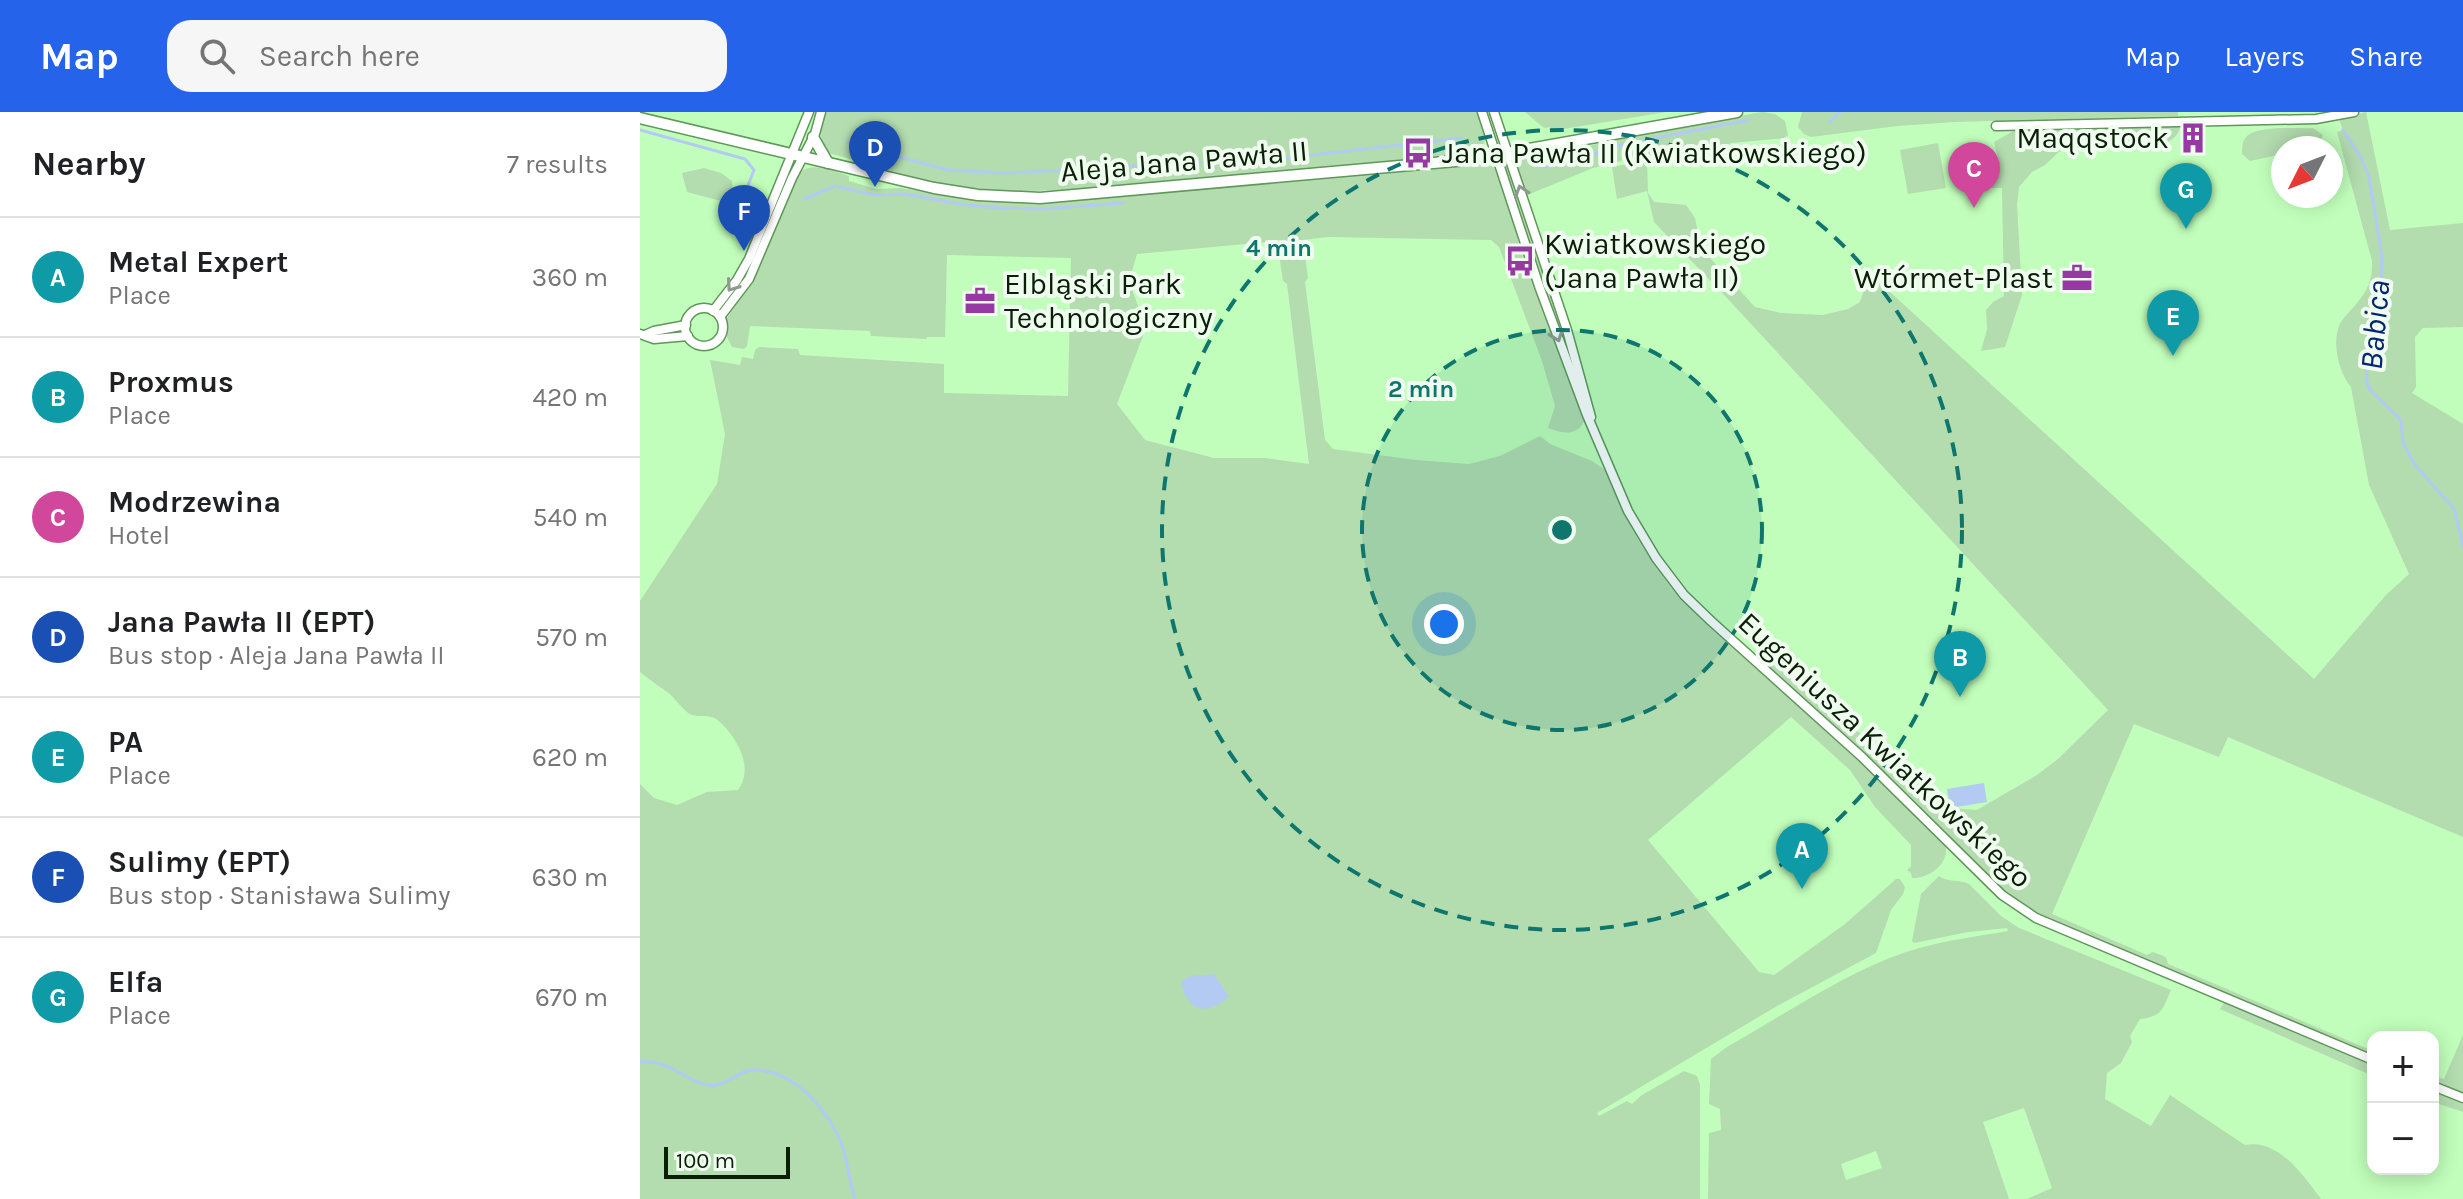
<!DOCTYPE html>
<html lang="en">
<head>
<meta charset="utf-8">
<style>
  body { margin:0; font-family:Karla,sans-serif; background:#f6f6f6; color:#202124 }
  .controls { position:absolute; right:24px; bottom:24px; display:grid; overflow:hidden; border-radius:16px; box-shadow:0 4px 20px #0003 }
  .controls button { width:72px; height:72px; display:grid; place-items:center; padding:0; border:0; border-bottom:2px solid #e0e0e0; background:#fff; color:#202124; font:40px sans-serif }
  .compass { position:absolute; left:1631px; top:24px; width:72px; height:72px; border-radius:50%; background:#fff; box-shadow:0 4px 20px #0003; rotate:228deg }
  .scale { position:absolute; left:24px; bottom:20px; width:126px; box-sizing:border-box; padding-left:8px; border:4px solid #092007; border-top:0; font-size:22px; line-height:28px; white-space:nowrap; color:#092007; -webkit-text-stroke:6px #f0fcef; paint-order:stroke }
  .you { position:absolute; left:804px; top:512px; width:28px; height:28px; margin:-20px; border:6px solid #fff; border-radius:50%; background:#1a73e8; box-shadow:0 0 0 12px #1a73e833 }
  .badge { display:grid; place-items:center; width:52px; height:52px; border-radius:50%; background:#2563eb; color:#fff; font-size:26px; font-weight:700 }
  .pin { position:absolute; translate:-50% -66px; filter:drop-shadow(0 2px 4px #0008) }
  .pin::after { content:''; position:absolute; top:42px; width:28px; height:24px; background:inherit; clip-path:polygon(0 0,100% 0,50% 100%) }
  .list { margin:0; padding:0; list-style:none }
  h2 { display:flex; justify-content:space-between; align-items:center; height:104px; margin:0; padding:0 32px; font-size:34px }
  h2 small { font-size:26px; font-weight:400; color:#757577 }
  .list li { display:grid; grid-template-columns:52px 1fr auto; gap:24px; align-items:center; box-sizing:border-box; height:120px; padding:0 32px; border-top:2px solid #e0e0e0 }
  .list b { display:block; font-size:30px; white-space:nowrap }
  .list p { margin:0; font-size:26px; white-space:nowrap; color:#757577 }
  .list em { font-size:26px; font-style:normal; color:#757577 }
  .icon { flex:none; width:44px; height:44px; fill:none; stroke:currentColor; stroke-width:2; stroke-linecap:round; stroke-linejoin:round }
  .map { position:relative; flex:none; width:1823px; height:1087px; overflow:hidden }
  header { display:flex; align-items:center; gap:48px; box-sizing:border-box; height:112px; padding:0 40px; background:#2563eb; color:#fff }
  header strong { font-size:38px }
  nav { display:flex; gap:44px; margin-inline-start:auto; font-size:28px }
  .search { width:560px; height:72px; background:#f6f6f6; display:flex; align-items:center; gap:20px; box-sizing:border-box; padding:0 28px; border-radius:24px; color:#757577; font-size:30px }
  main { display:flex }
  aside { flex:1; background:#fff }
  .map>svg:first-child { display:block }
</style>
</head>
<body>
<header>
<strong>Map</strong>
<div class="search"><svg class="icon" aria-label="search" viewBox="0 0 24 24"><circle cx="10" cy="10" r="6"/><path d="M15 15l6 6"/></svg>Search here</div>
<nav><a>Map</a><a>Layers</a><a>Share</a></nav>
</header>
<main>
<aside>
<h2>Nearby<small>7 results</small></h2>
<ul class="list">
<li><span class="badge" style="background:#0f9aa8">A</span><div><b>Metal Expert</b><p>Place</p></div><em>360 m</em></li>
<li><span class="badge" style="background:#0f9aa8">B</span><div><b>Proxmus</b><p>Place</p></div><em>420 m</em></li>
<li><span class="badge" style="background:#d1479c">C</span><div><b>Modrzewina</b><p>Hotel</p></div><em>540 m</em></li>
<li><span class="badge" style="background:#1a4fb4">D</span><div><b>Jana Pawła II (EPT)</b><p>Bus stop · Aleja Jana Pawła II</p></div><em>570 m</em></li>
<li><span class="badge" style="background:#0f9aa8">E</span><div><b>PA</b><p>Place</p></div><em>620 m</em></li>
<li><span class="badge" style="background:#1a4fb4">F</span><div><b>Sulimy (EPT)</b><p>Bus stop · Stanisława Sulimy</p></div><em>630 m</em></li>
<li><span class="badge" style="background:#0f9aa8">G</span><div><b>Elfa</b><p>Place</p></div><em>670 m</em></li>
</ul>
</aside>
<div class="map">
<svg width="1823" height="1087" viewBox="0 0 1823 1087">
  <rect width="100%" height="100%" fill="#c1febb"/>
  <g fill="#b3dcaf" fill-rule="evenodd">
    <path d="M 186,0 L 837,0 C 839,9 847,22 844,31 C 838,50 798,43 783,44 C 772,45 762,47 751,50 L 449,77 L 365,80 L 294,71 L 189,41 C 177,29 181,15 186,0 Z"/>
    <path d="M 885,0 L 1026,0 L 911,19 L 910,15 L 904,16 Z"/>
    <path d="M 1122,0 L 1135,2 L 1145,9 L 1148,23 L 1144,26 L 1091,31 L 1080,37 L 1037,40 L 989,47 L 953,56 L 885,84 L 877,59 L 881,48 L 888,43 L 933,39 L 970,28 Z"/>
    <path d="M 1162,0 L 1538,0 L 1538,4 L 1315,10 L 1257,14 L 1171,25 L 1164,22 L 1158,15 Z"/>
    <path d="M 1726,0 L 1750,118 L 1823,111 L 1823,215 L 1783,216 L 1775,225 L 1776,275 L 1772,281 L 1823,312 L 1823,725 L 1588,625 L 1579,645 L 1494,612 L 1412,802 L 1507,843 L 1513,840 L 1526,845 L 1528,852 L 1733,939 L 1733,964 L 1580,897 L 1587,886 L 1378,795 L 1121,554 L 1134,542 L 1202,606 L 1309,696 L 1337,698 L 1397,663 L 1418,647 L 1468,598 L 1087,186 L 1014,110 L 1007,79 L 977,87 L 972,55 L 1007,48 L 1008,81 L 1014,90 L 1046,93 L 1055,106 L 1061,136 L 1115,195 L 1141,201 L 1183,203 L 1208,197 L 1220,190 L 1225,175 L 1227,159 L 1674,567 L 1746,483 L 1769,462 L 1729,373 L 1711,275 C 1699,261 1692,232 1699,214 C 1701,208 1706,204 1710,199 C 1725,183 1733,171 1732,149 L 1697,20 L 1703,18 L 1699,7 Z"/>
    <path d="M 1541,12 C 1540,19 1537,24 1531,28 C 1516,40 1444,36 1422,37 L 1405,53 L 1392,60 L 1379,75 L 1377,93 L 1382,183 L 1365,235 L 1341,239 L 1347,217 L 1346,198 L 1353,190 L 1364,184 L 1362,76 L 1351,76 L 1360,54 L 1354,30 L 1377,17 Z"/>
    <path d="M 1673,16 L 1683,23 L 1680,30 L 1674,30 L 1671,35 L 1646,35 L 1643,36 L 1643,42 L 1610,49 L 1602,42 C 1602,36 1602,28 1607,24 C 1620,13 1657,17 1673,16 Z"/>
    <path d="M 1298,31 L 1306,76 L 1268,82 L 1260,38 Z"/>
    <path d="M 867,51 L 929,233 L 949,302 L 900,172 L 864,62 L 864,53 Z"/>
    <path d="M 842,52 C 849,53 850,52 854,56 C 865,67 877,121 880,138 L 945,306 C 939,325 923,322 908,316 L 915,294 L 902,249 L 859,135 L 851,128 L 688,125 L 663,128 L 668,166 L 665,170 L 685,328 L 693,337 L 776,348 L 829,352 L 860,344 L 900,324 L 910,332 L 952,349 L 967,359 L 986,406 L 1002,434 L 1032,477 L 1064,510 L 1219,649 L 1305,733 C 1311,751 1288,767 1272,766 L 1271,761 L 1267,758 L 1271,754 L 1271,733 L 1235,695 L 1210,658 L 1151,605 L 1008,728 L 1119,860 L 1134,863 L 1205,812 L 1256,767 L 1260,767 L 1265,775 L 1263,782 L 1251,798 L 1236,841 L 1137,894 L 957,1001 L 959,1004 L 987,989 L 992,992 L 1002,983 L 1044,959 L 1057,964 L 1060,973 L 1060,1087 L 0,1087 L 0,672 L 14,686 L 37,693 L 67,680 L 98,678 C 113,657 100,633 86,616 C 82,612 77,606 71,605 C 62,602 55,607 47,600 C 41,595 36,588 30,582 C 20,575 10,568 0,560 L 0,489 L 77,372 L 85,322 L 70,248 L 100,253 L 102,245 L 113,247 L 115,238 L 119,235 L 158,237 L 160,243 L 304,252 L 304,281 L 428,284 L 431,146 L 307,143 L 305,225 L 287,225 L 286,227 L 231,224 L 230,219 L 110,214 L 107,234 L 104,237 L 92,235 L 87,225 L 87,206 L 114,165 L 156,63 C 171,48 191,58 209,64 L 209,69 L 236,77 L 261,76 L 330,88 L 400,91 ZM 637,129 L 643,169 L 647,172 L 669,352 L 625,346 L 574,346 L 505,328 L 477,292 L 506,216 L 489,169 L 497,142 Z"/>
    <path d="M 64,56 L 81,61 L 92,69 L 93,84 L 98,85 L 96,93 L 47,80 L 42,61 Z"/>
    <path d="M 1299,764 C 1309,771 1319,767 1329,772 L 1361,804 L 1379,816 L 1531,878 C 1522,898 1523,904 1500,907 L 1490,924 L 1492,930 L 1481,951 L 1467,961 L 1465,987 L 1511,1014 L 1530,983 L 1605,1033 C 1638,1026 1663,1063 1681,1087 L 1387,1087 L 1412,1076 L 1384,996 L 1343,1010 L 1369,1087 L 1068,1087 L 1069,1021 L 1081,1018 L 1080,997 L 1069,992 L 1071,947 L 1087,935 C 1144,903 1204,861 1266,840 C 1299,829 1334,825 1368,819 L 1367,816 L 1328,820 L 1274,831 L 1272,829 L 1281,782 ZM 1236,1039 L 1242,1056 L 1206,1068 L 1201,1052 Z"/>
    <path d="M 1823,923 L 1823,1000 L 1793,990 L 1793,964 L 1804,967 Z"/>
  </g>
  <g fill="#b3caf3">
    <path d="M 1344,671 L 1347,690 L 1310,696 L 1307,677 Z"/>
    <path d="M 574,862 L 589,885 C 567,903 549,902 541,871 C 549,860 562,865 574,862 Z"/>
  </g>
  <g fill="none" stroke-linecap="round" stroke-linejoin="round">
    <g stroke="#b3caf3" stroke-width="3">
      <path d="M 1190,10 L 1200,0"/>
      <path d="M 0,18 L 105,47 L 114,58 L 101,91"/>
      <path d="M 1703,18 L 1721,46 L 1729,65 L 1742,145 L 1741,165 L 1726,240 L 1727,271 L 1731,279 L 1761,308 L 1763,331 L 1775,353 L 1814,397 L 1823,434"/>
      <path d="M 207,31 L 308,58 L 366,61 L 646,46 L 822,26"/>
      <path d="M 899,55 L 943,47 L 975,34 L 1109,8"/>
      <path d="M 164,87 L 195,74 L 234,83 L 265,82 L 320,92 L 359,96 L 403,97 L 483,91"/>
      <path d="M 0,950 C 31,947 45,970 68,973 C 87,976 100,955 119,958 C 158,962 189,1000 202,1033 C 208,1051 209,1070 215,1087"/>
    </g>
    <g stroke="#5e9759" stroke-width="11">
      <g id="minor">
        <path d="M 842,0 L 899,174 L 947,303 L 988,399 L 1016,446 L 1044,483 L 1071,509 L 1222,645 L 1362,783 L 1396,806 L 1733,948"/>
        <path d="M 854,0 L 927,218 L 951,305"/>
        <path d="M 1356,14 L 1676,7 L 1714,0"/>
        <circle cx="64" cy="215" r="19"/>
        <path d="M 73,199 L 97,168 L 109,147 L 169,0"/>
        <path d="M 80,205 L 109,167 L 152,66 L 175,22 L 181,0"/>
        <path d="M 0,222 L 14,227 L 48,224"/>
        <path d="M 5,223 L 14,219 L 46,213"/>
        <path d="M 1793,974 L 1823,986"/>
      </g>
    </g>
    <g stroke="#5e9759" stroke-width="13">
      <g id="tertiary">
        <path d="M 0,6 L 294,76 L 338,83 L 400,86 L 827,48 L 1097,0"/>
        <path d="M 173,25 L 188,51"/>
      </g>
    </g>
    <use href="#minor" stroke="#fff" stroke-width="8"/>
    <use href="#tertiary" stroke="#fff" stroke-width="10"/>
  </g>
  <defs><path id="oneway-chevron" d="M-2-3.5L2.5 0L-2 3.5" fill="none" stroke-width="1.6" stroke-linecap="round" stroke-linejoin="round" transform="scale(2)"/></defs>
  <g stroke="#909b8f">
    <use href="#oneway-chevron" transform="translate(881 79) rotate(-108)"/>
    <use href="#oneway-chevron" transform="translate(92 174) rotate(125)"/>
    <use href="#oneway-chevron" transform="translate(917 224) rotate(70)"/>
  </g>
  <circle cx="922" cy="418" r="200" fill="#0f766e" fill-opacity=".12"/>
  <g fill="none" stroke="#0f766e" stroke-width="4" stroke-dasharray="14 10">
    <circle cx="922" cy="418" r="200"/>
    <circle cx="922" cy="418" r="400"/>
  </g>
  <defs>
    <g id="building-bare" transform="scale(2.4)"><path d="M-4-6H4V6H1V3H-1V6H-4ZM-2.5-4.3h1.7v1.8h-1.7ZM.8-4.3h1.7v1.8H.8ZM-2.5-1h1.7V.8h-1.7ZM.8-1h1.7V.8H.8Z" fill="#9639a3" stroke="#f0fcef" stroke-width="2.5" paint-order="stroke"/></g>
    <g id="bus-bare" transform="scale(2.4)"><path d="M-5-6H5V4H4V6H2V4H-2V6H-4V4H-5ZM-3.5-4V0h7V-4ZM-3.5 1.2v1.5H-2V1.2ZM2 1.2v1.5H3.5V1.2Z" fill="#9639a3" stroke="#f0fcef" stroke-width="2.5" paint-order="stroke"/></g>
    <g id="office-bare" transform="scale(2.4)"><path d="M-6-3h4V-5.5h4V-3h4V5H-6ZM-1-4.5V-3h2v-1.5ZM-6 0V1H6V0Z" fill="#9639a3" stroke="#f0fcef" stroke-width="2.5" paint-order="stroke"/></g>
  </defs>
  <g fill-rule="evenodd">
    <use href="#building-bare" x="1553" y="26"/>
    <use href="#bus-bare" x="778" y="41"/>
    <use href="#bus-bare" x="880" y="149"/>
    <use href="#office-bare" x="1437" y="166"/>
    <use href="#office-bare" x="340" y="189"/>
  </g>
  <g text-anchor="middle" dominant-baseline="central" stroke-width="8" stroke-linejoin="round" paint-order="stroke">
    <g font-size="30" fill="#092007" stroke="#f0fcef" text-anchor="start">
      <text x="1529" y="26" text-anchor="end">Maqqstock</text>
      <text x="802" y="41">Jana Pawła II (Kwiatkowskiego)</text>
      <text x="904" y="132">Kwiatkowskiego<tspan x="904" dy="34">(Jana Pawła II)</tspan></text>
      <text x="1413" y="166" text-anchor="end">Wtórmet-Plast</text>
      <text x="364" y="172">Elbląski Park<tspan x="364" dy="34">Technologiczny</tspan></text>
    </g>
    <g font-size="30" fill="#092007" stroke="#f0fcef">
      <text transform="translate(544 49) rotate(-5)">Aleja Jana Pawła II</text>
      <text transform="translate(1245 638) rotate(43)">Eugeniusza Kwiatkowskiego</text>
    </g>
    <g font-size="32" font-style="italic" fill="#032672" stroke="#f0fcef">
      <text transform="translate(1735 213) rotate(-85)">Babica</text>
    </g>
  </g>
  <circle cx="922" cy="418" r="12" fill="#0f766e" stroke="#f0fcef" stroke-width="4"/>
  <g font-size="24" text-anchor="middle" font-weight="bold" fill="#0f766e" stroke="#f0fcef" stroke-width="8" stroke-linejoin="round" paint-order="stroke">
    <text x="639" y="144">4 min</text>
    <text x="781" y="285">2 min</text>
  </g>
</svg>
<div class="controls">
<button>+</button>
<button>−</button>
</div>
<svg class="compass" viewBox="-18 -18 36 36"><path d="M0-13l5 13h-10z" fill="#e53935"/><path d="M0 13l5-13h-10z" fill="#757577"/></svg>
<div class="scale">100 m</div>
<div class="you"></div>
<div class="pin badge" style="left:1162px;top:777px;background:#0f9aa8">A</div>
<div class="pin badge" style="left:1320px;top:585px;background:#0f9aa8">B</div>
<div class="pin badge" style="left:1334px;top:96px;background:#d1479c">C</div>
<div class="pin badge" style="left:235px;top:75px;background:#1a4fb4">D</div>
<div class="pin badge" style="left:1533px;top:244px;background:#0f9aa8">E</div>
<div class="pin badge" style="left:104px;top:139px;background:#1a4fb4">F</div>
<div class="pin badge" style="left:1546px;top:117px;background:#0f9aa8">G</div>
</div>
</main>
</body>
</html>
